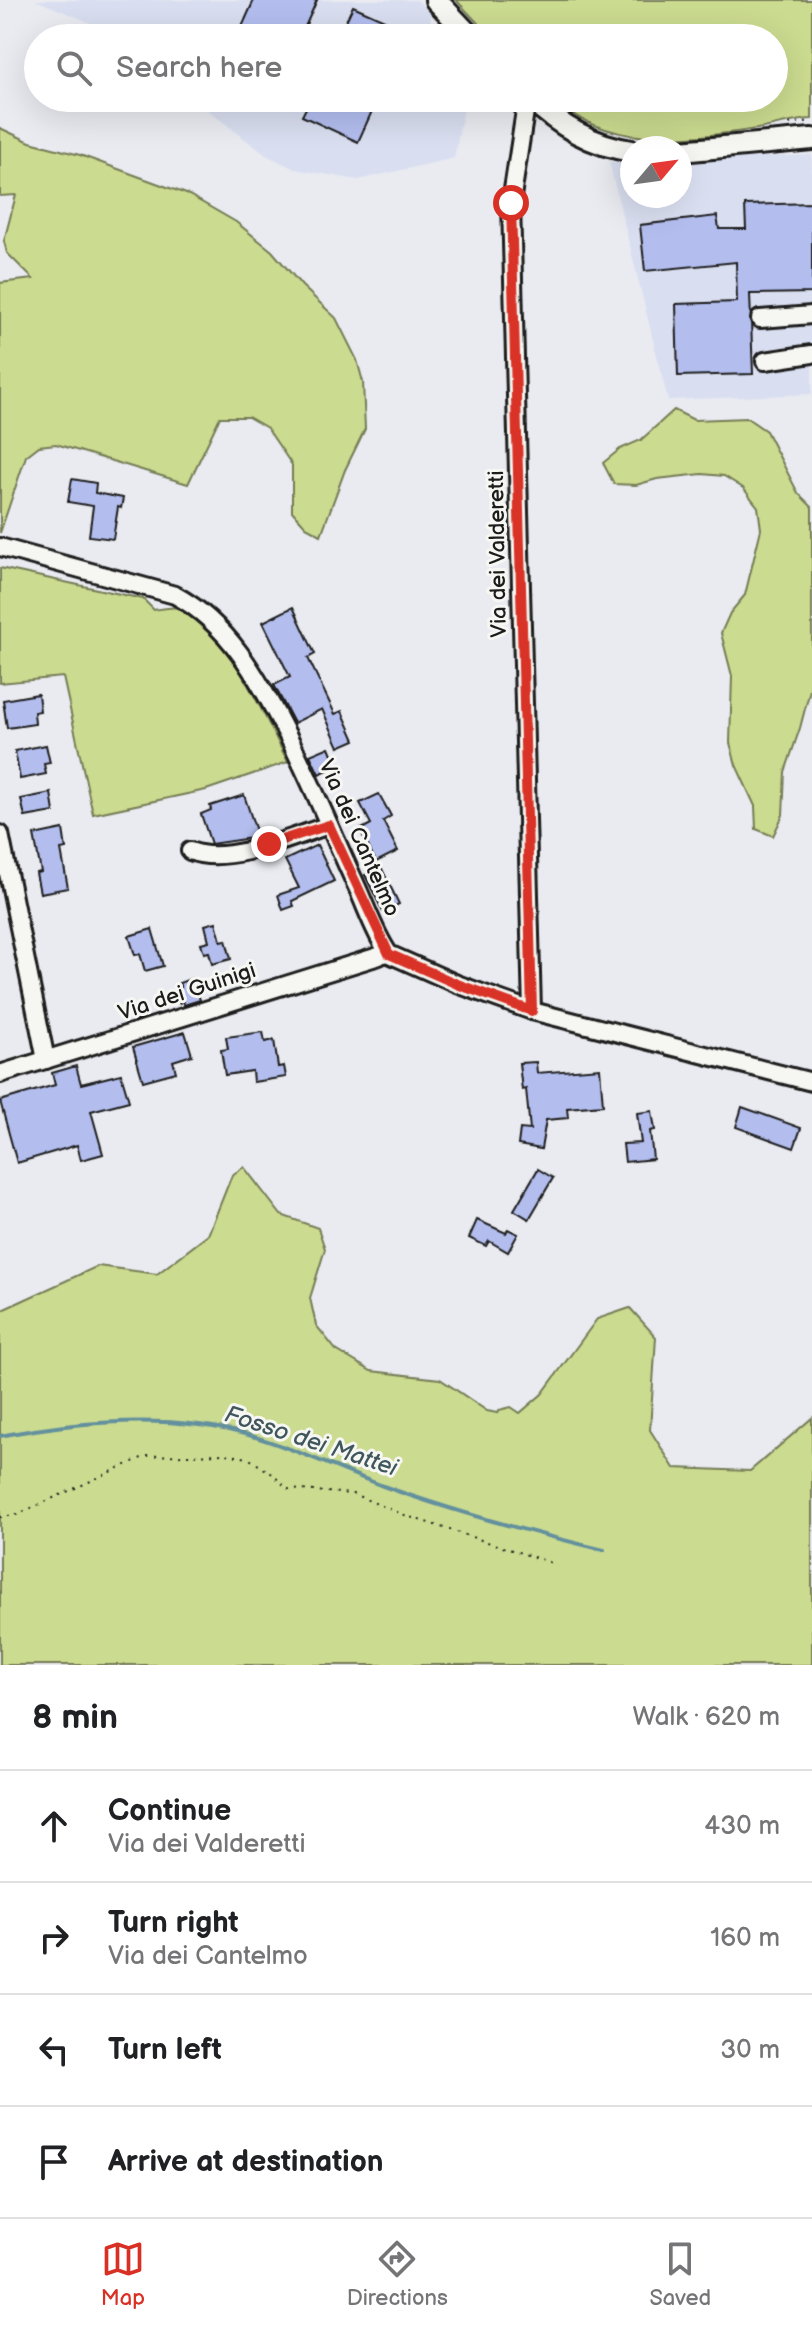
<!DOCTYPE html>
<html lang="en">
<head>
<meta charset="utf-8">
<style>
  body { margin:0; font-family:"Balsamiq Sans",sans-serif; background:#f2f2f2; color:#202124 }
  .compass { position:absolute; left:620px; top:136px; width:72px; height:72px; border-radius:50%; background:#fff; box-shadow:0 8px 32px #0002; rotate:61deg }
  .stop { position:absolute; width:24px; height:24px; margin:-18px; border:6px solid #d93025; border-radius:50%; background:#fff }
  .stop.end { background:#d93025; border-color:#fff; box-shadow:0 2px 8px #0008 }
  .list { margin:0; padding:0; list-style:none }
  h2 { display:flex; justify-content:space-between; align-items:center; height:104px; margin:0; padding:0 32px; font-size:34px }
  h2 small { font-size:26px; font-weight:400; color:#757577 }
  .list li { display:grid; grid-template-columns:52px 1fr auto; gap:24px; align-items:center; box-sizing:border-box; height:112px; padding:0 32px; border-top:2px solid #e0e0e0 }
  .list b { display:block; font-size:30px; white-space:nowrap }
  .list p { margin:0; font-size:26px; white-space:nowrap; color:#757577 }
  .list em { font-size:26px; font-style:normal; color:#757577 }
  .icon { flex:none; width:44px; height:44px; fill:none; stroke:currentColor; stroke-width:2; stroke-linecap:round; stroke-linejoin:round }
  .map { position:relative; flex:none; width:812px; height:1665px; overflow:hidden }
  .search { position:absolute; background:#fff; box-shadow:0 8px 32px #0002; left:24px; right:24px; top:24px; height:88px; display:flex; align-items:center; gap:20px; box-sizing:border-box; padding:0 28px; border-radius:44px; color:#757577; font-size:30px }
  .sheet { height:552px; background:#fff }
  nav { display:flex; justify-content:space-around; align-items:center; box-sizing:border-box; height:112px; border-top:2px solid #e0e0e0; background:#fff; font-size:22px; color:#757577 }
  nav a { display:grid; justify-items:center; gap:4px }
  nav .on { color:#d93025 }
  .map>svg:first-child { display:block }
</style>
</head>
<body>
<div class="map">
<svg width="812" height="1665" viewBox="0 0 812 1665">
  <rect width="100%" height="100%" fill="#e9ebf1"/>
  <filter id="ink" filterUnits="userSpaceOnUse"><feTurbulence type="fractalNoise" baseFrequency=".0125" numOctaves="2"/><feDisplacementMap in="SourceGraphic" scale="16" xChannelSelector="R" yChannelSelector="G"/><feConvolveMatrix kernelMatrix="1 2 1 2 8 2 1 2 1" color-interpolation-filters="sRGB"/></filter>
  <g filter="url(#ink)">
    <g fill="#d9def0">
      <path d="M 35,0 L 417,0 L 431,14 L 430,27 L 442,38 L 118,38 L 82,19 Z"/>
      <path d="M 192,98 L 466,98 L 454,158 L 358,180 L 295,169 L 266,155 Z"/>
      <path d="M 812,155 L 812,394 L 668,400 L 609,162 L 632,162 L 632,196 L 680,196 L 680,160 Z"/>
    </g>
    <g fill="#cbdb8f" stroke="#747c56" stroke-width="2">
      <path d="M 456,0 L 812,0 L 812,119 C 793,120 776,126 757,129 C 681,139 613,151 550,98 L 774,98 L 774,38 L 492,38 Z"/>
      <path d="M 0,128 L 30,142 L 80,155 L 189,195 L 236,222 L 272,251 L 302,286 L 336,318 L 357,360 L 363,382 L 365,429 L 345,470 L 321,535 L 306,527 L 292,511 L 292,465 L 267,428 L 248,417 L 220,417 L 188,484 L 56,444 L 39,446 L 26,456 L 0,533 L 0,283 L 33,279 L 7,253 L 4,241 L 16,195 L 0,196 Z"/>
      <path d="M 674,410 L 694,420 L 747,418 L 766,431 L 798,493 L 812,507 L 812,682 L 800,728 L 785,772 L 783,815 L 773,836 L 756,829 L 755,806 L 736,765 L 730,743 L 732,676 L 721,633 L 730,613 L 745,595 L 761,529 L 758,507 L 743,488 L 724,476 L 702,474 L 657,479 L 636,485 L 614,484 L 603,463 L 620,449 L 641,440 Z"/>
      <path d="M 0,568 L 143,599 L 154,610 C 161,609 172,606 179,608 C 224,621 267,722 288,762 L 206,790 L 93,814 L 63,677 L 0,683 Z"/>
      <path d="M 244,1167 L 281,1215 L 318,1228 L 325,1249 L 310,1298 L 316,1325 L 336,1350 L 371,1371 L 440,1379 L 487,1411 L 498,1413 L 499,1410 L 511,1407 L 520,1413 L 542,1394 L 597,1319 L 630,1308 L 656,1337 L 650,1430 L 674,1468 L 750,1471 L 812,1418 L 812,1665 L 0,1665 L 0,1311 L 98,1266 L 157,1274 L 208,1235 L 232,1175 Z"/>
    </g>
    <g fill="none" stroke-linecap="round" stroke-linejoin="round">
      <path stroke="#63909e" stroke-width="4" d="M 0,1436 C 64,1424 134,1417 199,1425 C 263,1432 323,1464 383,1486 C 455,1512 529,1532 604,1550"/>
    </g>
    <g fill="#b3beef" stroke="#1c1c1c" stroke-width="2">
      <path d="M 254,0 L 317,0 L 300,38 L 237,38 Z"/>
      <path d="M 353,6 L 398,26 L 393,38 L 338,38 Z"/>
      <path d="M 311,98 L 378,98 L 358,142 L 302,116 Z"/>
      <path d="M 812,203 L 812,293 L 750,294 L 753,374 L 678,376 L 676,304 L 737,302 L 736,262 L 645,271 L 640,225 L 717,216 L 719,229 L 746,229 L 745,205 Z"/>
      <path d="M 72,479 L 96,483 L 95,493 L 123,498 L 121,508 L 118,507 L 113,539 L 89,536 L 93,506 L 68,502 Z"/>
      <path d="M 293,607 L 315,654 L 308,658 L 335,714 L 342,711 L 355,740 L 339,747 L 322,709 L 294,723 L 274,685 L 290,677 L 263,622 Z"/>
      <path d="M 38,694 L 40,711 L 34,712 L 35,724 L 7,728 L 3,700 Z"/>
      <path d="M 46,745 L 50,763 L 44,764 L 46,774 L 20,779 L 15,751 Z"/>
      <path d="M 329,747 L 337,766 L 319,774 L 310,755 Z"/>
      <path d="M 51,793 L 54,812 L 25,817 L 21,799 Z"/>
      <path d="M 379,794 L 391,816 L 383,821 L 398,851 L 376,862 L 360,830 L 371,824 L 360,803 Z"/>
      <path d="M 244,795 L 258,837 L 211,844 L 201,814 L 211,810 L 210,806 Z"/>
      <path d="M 63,829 L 66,849 L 61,850 L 68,888 L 40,893 L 36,873 L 41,872 L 34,835 Z"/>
      <path d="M 317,845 L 334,881 L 292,901 L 294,906 L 283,910 L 278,895 L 299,888 L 285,860 Z"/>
      <path d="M 381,867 L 399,904 L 383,912 L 365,875 Z"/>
      <path d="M 216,922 L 221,941 L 226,940 L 231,959 L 212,964 L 209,952 L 204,953 L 201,943 L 209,941 L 205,925 Z"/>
      <path d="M 152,929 L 163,966 L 145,971 L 140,954 L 135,955 L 129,936 Z"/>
      <path d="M 193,978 L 200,1000 L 184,1005 L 183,1001 L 179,1003 L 175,990 L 181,988 L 179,983 Z"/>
      <path d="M 185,1032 L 192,1055 L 173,1061 L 176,1072 L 143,1081 L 133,1047 Z"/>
      <path d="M 263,1032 L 265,1042 L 274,1040 L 278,1067 L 284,1066 L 286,1077 L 253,1082 L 252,1071 L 225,1075 L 221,1050 L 228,1049 L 226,1037 Z"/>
      <path d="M 536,1062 L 537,1073 L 600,1068 L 603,1105 L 567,1108 L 568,1118 L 546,1120 L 541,1149 L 518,1145 L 520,1129 L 530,1130 L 526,1089 L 522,1090 L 519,1063 Z"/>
      <path d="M 76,1066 L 81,1084 L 121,1074 L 129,1101 L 91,1111 L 103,1154 L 81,1160 L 77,1145 L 17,1163 L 0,1101 L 55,1085 L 52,1073 Z"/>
      <path d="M 742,1107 L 801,1128 L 794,1148 L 736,1127 Z"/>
      <path d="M 652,1111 L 655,1130 L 650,1131 L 653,1159 L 625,1162 L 623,1144 L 641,1143 L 637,1113 Z"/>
      <path d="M 538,1169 L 553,1178 L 529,1219 L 514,1210 Z"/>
      <path d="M 477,1220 L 506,1233 L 508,1229 L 518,1234 L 508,1252 L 489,1241 L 486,1246 L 469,1238 Z"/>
    </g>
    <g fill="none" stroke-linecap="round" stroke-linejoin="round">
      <g stroke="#1c1c1c" stroke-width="22">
        <g id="minor">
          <path d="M 527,98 L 511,203 L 532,1011"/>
          <path d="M 760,319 L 812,315"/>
          <path d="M 765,361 L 812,354"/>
          <path d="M 0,547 L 175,595 C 232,626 259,681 288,736 C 313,786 334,837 357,887 C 367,909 375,934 389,954 L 457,984 L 532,1011 L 812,1082"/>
          <path d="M 0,834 L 46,1060"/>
          <path d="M 190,851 C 227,866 292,837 329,825"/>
          <path d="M 0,1074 L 379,956 L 386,951"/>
        </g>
      </g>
      <g stroke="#1c1c1c" stroke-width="26">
        <g id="major">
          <path d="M 436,0 L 472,38"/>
          <path d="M 530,98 C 560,126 591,145 632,151"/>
          <path d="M 680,151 L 812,139"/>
        </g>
      </g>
      <g stroke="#1c1c1c" stroke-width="2" stroke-dasharray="2 6" stroke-linecap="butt">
        <path d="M 789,124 L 812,121"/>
        <path d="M 647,141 L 669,140"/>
        <path d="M 0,1517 L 16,1515 L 146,1456 L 226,1454 L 248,1458 L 271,1473 L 288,1489 L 353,1494 L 407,1516 L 552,1563"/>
      </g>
      <use href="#minor" stroke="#f6f6f2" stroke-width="16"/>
      <use href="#major" stroke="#f6f6f2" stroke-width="20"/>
    </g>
  </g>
  <g fill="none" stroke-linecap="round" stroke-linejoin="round" filter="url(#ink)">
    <path stroke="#d93025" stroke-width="10" d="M 269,844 L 329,825 L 389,954 L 457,984 L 532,1011 L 511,203"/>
  </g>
  <g text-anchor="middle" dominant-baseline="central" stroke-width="6" stroke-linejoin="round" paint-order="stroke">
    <g font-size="22" fill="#1c1c1c" stroke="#f6f6f2">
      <text transform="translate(498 554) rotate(-91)">Via dei Valderetti</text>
      <text transform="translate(359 838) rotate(66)">Via dei Cantelmo</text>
      <text transform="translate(187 992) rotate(-18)">Via dei Guinigi</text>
    </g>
    <g font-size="24" font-style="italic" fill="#40565d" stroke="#f6f6f2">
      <text transform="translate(311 1441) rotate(18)">Fosso dei Mattei</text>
    </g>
  </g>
</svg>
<svg class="compass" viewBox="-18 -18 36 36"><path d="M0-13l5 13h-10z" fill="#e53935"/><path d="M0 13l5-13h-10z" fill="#757577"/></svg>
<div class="stop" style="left:511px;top:203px"></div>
<div class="stop end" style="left:269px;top:844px"></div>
<div class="search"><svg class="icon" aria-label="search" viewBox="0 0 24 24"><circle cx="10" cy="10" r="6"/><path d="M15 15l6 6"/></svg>Search here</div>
</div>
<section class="sheet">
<h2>8 min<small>Walk · 620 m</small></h2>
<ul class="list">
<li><svg class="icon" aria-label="ahead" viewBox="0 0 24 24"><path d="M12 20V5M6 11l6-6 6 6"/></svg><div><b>Continue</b><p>Via dei Valderetti</p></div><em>430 m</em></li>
<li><svg class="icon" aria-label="right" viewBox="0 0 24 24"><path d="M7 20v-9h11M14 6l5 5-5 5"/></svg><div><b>Turn right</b><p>Via dei Cantelmo</p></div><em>160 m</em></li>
<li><svg class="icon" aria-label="left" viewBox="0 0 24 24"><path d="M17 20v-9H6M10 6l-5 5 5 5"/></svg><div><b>Turn left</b></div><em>30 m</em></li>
<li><svg class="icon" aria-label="arrive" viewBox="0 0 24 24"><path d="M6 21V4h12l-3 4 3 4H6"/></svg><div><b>Arrive at destination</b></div></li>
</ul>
</section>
<nav>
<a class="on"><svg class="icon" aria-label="map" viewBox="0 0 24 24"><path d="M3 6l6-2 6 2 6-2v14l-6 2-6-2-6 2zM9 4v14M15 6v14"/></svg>Map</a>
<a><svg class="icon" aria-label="directions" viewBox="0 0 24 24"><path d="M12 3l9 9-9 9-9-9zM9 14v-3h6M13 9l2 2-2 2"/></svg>Directions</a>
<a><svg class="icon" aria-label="saved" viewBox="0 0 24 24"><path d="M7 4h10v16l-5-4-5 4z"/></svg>Saved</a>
</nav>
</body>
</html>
